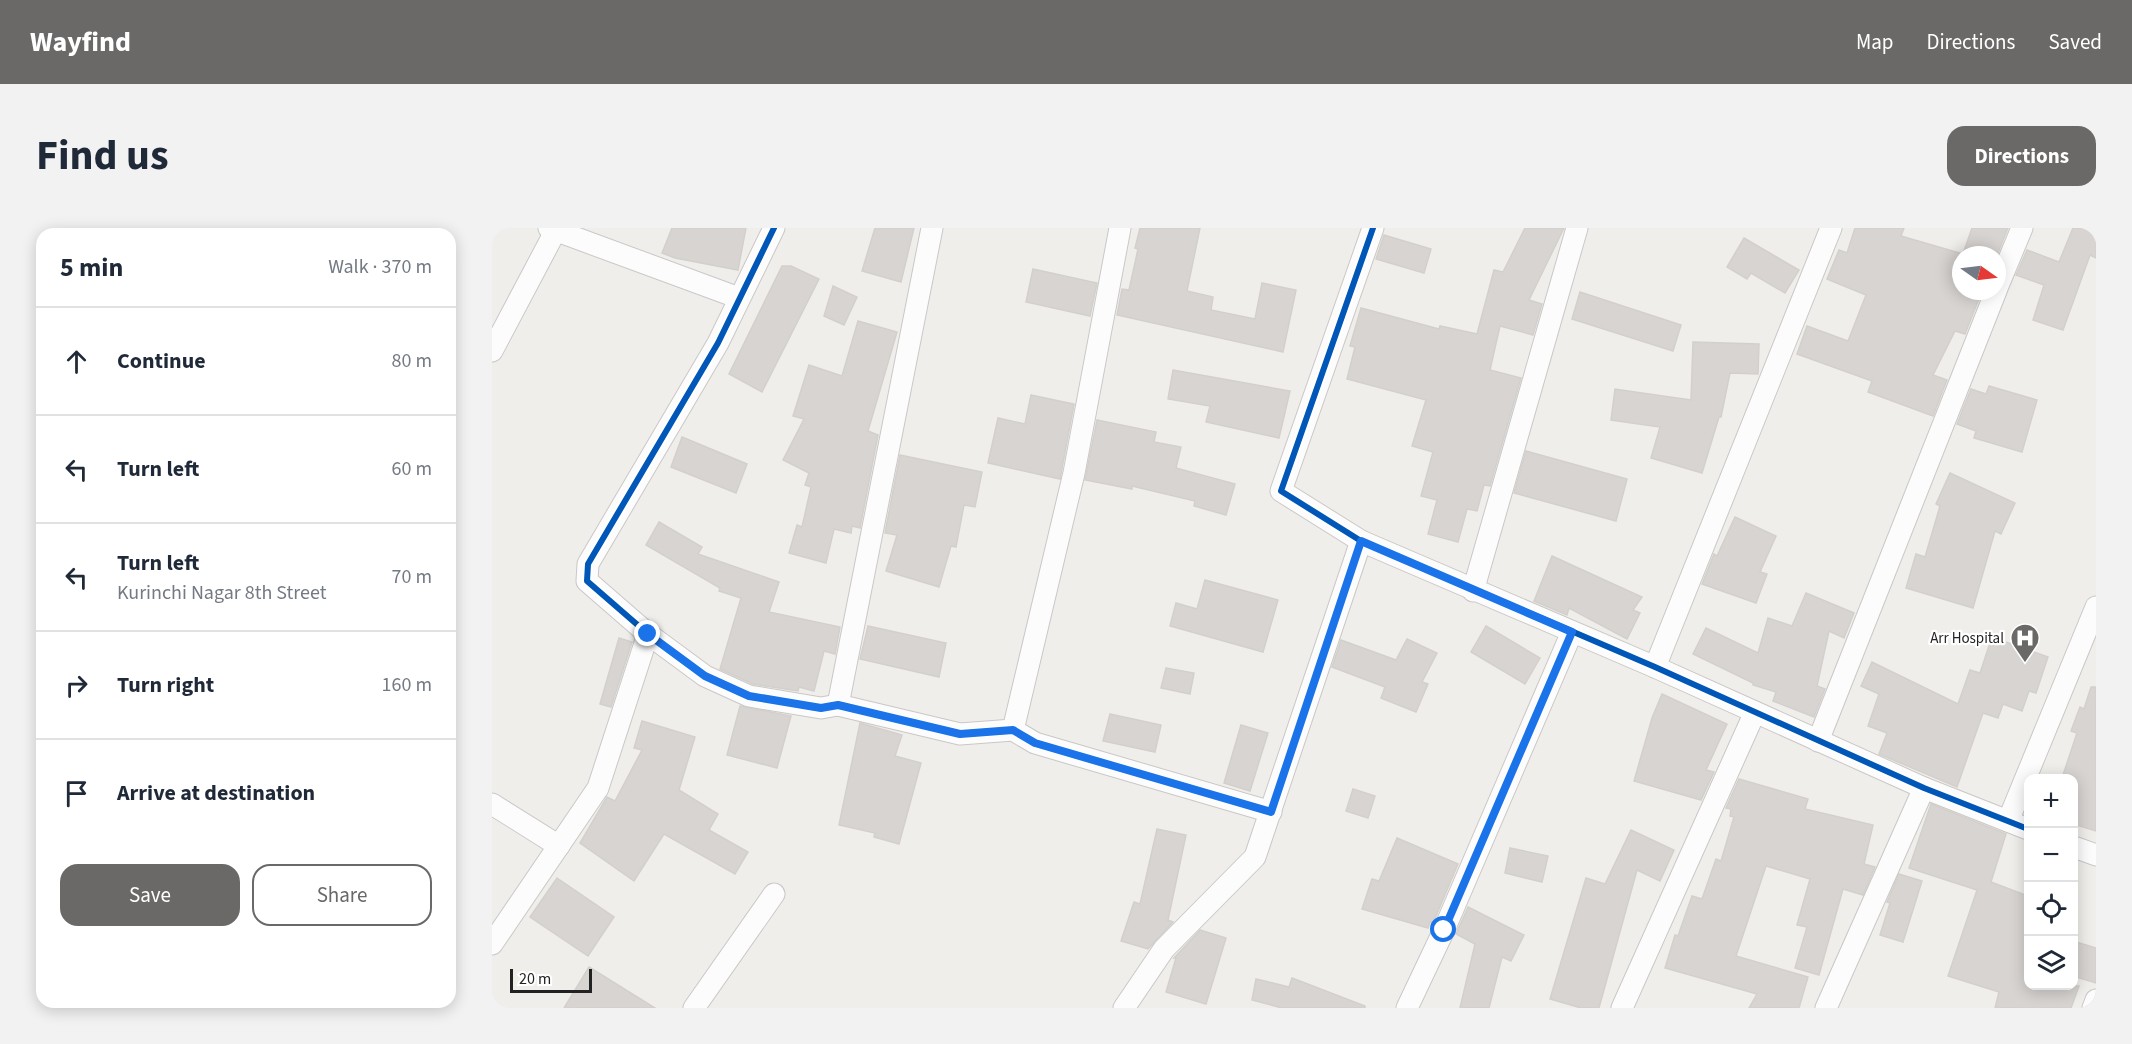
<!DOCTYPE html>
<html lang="en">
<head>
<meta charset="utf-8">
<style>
  body { margin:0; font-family:"Source Sans 3",sans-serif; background:#f2f2f3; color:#1f2937 }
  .controls { position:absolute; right:18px; bottom:18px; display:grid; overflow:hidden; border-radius:12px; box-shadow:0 3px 15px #0003 }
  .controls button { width:54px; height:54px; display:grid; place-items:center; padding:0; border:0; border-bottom:2px solid #e0e1e3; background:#fff; color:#1f2937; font:30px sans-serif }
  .compass { position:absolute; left:1460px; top:18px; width:54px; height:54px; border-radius:50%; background:#fff; box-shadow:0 3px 15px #0003; rotate:104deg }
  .scale { position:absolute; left:18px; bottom:15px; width:82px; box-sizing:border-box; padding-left:6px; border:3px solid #222; border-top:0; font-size:16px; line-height:21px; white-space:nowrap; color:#222; -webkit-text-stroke:4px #fff; paint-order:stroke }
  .stop { position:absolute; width:18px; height:18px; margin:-14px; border:4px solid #1a73e8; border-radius:50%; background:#fff }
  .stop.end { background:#1a73e8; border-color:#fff; box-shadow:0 2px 6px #0008 }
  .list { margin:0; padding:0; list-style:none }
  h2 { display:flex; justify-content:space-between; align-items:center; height:78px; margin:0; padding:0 24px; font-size:26px }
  h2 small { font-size:20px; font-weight:400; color:#747a83 }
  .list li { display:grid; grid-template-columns:39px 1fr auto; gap:18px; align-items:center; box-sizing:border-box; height:108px; padding:0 24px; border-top:2px solid #e0e1e3 }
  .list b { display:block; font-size:22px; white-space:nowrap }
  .list p { margin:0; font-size:20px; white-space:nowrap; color:#747a83 }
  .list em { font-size:20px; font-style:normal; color:#747a83 }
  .actions { display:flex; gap:12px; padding:18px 24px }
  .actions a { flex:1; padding:14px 0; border:2px solid #6a6968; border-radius:18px; text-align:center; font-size:21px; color:#6a6968 }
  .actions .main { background:#6a6968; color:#fff }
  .icon { flex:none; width:33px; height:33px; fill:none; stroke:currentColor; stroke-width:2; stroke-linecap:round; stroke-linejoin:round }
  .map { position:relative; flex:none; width:1604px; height:780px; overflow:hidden; border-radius:18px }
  header { display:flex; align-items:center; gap:36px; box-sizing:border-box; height:84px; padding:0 30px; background:#6a6968; color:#fff }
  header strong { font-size:28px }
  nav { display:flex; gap:33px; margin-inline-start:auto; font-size:21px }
  .intro { display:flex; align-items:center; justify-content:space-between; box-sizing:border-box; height:144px; padding:0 36px }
  h1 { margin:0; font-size:42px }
  .button { padding:15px 27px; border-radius:18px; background:#6a6968; color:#fff; font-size:21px; font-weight:700 }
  main { display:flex; gap:36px; padding:0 36px }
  aside { flex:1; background:#fff; border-radius:18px; box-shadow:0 3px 15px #0003 }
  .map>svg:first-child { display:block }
</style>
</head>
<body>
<header>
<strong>Wayfind</strong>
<nav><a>Map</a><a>Directions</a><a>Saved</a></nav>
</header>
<div class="intro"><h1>Find us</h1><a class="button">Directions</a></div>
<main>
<aside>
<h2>5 min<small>Walk · 370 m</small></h2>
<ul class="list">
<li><svg class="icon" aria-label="ahead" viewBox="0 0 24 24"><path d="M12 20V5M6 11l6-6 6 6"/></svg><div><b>Continue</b></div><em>80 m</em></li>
<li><svg class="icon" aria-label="left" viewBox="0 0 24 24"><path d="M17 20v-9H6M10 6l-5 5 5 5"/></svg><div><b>Turn left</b></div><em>60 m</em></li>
<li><svg class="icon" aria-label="left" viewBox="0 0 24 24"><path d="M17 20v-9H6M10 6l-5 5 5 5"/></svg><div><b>Turn left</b><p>Kurinchi Nagar 8th Street</p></div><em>70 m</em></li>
<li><svg class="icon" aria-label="right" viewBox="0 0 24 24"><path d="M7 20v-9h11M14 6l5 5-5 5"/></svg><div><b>Turn right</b></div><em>160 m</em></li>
<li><svg class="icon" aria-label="arrive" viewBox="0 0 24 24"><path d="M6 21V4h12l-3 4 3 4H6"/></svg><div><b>Arrive at destination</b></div></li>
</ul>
<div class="actions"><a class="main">Save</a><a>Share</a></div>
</aside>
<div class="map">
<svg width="1604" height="780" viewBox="0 0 1604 780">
  <rect width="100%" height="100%" fill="#f0eeeb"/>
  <g fill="#d7d4d2" stroke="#d3d0cc" stroke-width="1.5">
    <path d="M 180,0 L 254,0 L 246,42 L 183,30 L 170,25 Z"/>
    <path d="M 383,0 L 422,0 L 409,54 L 370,43 Z"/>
    <path d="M 648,0 L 708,0 L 695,63 L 721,69 L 719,82 L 763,91 L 770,55 L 804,62 L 791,124 L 625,87 L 630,61 L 637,62 L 646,21 L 643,20 Z"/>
    <path d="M 1033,0 L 1072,0 L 1037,72 L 1050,76 L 1041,107 L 1008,98 L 998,142 L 1029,150 L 998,258 L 992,257 L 985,283 L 975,281 L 966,314 L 936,306 L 945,272 L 929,268 L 941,224 L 920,218 L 934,172 L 855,151 L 863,119 L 858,118 L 869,80 L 947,101 L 948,98 L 985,106 L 1002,42 L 1011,44 Z"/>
    <path d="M 1363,0 L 1412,0 L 1409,8 L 1471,26 L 1480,0 L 1516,0 L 1505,27 L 1469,27 L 1469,63 L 1490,63 L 1473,106 L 1463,103 L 1441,147 L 1455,152 L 1441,188 L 1376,164 L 1380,153 L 1305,126 L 1315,98 L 1356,113 L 1374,67 L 1335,51 L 1347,22 L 1355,25 Z"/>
    <path d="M 1581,0 L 1604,0 L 1604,30 L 1598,27 L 1571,102 L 1541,92 L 1552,57 L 1524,47 L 1535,22 L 1567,34 Z"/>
    <path d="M 892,7 L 939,21 L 932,45 L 884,31 Z"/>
    <path d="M 1252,10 L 1307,42 L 1293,65 L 1259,45 L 1255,51 L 1235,39 Z"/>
    <path d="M 290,38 L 299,38 L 327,51 L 270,164 L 237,146 Z"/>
    <path d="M 541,41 L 605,55 L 598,88 L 534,74 Z"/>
    <path d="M 341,58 L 365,69 L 352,97 L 332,88 Z"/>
    <path d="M 1088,64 L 1189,97 L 1181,123 L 1080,91 Z"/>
    <path d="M 366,93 L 405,104 L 376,203 L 386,207 L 368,300 L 360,298 L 359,305 L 342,301 L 334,335 L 297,325 L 305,297 L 310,299 L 319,259 L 313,257 L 317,245 L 291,232 L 312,191 L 301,188 L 317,137 L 350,148 Z"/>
    <path d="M 1201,114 L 1267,116 L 1266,146 L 1238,145 L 1229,189 L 1227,189 L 1210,245 L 1159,230 L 1168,199 L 1119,192 L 1123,161 L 1199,172 Z"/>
    <path d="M 681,142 L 798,163 L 787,210 L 714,194 L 718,178 L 676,171 Z"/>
    <path d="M 1497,158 L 1545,172 L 1530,224 L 1482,210 L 1484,203 L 1465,196 L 1479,161 L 1494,166 Z"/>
    <path d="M 539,167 L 582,176 L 568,251 L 496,235 L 506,190 L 533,196 Z"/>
    <path d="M 605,192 L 664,204 L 662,214 L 689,219 L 684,240 L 743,256 L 734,287 L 702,278 L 703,273 L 640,258 L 640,261 L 593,252 Z"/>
    <path d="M 190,209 L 255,236 L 244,265 L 179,239 Z"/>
    <path d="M 1034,223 L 1135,251 L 1124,293 L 1022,265 Z"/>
    <path d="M 408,227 L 490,244 L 483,279 L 472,277 L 464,319 L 459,318 L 447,359 L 394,343 L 405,307 L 393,305 Z"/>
    <path d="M 1458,245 L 1523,275 L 1509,306 L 1503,303 L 1481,380 L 1414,360 L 1424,326 L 1433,329 L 1448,278 L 1444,276 Z"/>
    <path d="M 1243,289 L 1284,308 L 1268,344 L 1275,346 L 1264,375 L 1210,356 L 1222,326 L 1225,328 Z"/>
    <path d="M 167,294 L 210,319 L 206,326 L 287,354 L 277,384 L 348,399 L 343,426 L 332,423 L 322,463 L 307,459 L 306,463 L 261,456 L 228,441 L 249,370 L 227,363 L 228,360 L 154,317 Z"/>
    <path d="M 1060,328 L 1150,369 L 1141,382 L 1148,385 L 1135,411 L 1077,380 L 1075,387 L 1042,373 Z"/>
    <path d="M 713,352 L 786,372 L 771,424 L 678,398 L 684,375 L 705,381 Z"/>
    <path d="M 1314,365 L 1362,385 L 1352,410 L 1337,403 L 1325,458 L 1333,461 L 1322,489 L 1281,473 L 1284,464 L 1261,457 L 1261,455 L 1201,426 L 1214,400 L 1266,425 L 1276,390 L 1300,398 Z"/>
    <path d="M 376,398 L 454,415 L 447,449 L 368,431 Z"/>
    <path d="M 994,398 L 1048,430 L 1033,456 L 979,424 Z"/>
    <path d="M 1500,409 L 1556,429 L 1544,465 L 1537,463 L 1530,483 L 1511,476 L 1506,490 L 1491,485 L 1465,559 L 1387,526 L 1395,505 L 1376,498 L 1387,466 L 1369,458 L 1380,434 L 1466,476 L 1478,442 L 1488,445 Z"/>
    <path d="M 127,410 L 140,414 L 119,479 L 108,476 Z"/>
    <path d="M 915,411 L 945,425 L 930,454 L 936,456 L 924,484 L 889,470 L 893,459 L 840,439 L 849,412 L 904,432 Z"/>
    <path d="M 674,440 L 702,445 L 698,466 L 669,460 Z"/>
    <path d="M 1599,459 L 1604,459 L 1604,603 L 1581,596 L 1581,550 L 1570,550 L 1585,505 L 1579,503 L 1588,479 L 1592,481 Z"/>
    <path d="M 1170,466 L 1235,496 L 1214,542 L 1222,544 L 1209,572 L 1142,553 L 1160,490 Z"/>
    <path d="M 248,478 L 299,488 L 285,540 L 235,527 Z"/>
    <path d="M 618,486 L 669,497 L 663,524 L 611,513 Z"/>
    <path d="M 150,493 L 203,509 L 187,562 L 226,586 L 217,602 L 256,624 L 243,646 L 172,606 L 142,653 L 88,615 L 115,569 L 123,573 L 150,522 L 142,520 Z"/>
    <path d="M 368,495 L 410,507 L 403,528 L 429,535 L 407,616 L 382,609 L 383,605 L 347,597 Z"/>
    <path d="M 749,497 L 776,505 L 758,563 L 732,555 Z"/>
    <path d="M 1247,551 L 1316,571 L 1313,581 L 1381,597 L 1372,636 L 1383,639 L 1371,667 L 1351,661 L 1327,747 L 1303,740 L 1315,699 L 1305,697 L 1318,651 L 1274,638 L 1244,728 L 1316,749 L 1307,780 L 1257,780 L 1265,766 L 1173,740 L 1183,707 L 1186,708 L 1200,668 L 1210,671 L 1224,631 L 1229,633 L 1242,589 L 1238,588 L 1239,581 L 1234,580 Z"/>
    <path d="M 861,561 L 883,568 L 876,590 L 854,583 Z"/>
    <path d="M 1439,576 L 1514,606 L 1499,654 L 1536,668 L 1536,758 L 1587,758 L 1579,780 L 1503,780 L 1507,764 L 1456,748 L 1485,662 L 1417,640 Z"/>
    <path d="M 665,601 L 694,607 L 676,692 L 681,694 L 656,721 L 629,713 L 642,674 L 648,676 Z"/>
    <path d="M 1139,602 L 1182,622 L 1168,653 L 1145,642 L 1107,780 L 1089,780 L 1058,771 L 1094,650 L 1113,656 Z"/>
    <path d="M 905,610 L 966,636 L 941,695 L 938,694 L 936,700 L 870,681 L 880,651 L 887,653 Z"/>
    <path d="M 1018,620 L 1056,628 L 1050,654 L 1013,645 Z"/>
    <path d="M 1407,646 L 1430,653 L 1411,714 L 1388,707 L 1398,675 L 1395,674 Z"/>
    <path d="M 65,650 L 122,689 L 96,728 L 38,689 Z"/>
    <path d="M 976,679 L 1032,707 L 1019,733 L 1010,729 L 997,780 L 968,780 L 983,716 L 964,706 Z"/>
    <path d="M 708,702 L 734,710 L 714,776 L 674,764 L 684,730 L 682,730 Z"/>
    <path d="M 1581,713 L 1604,720 L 1604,755 L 1581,748 Z"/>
    <path d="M 97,739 L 163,780 L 72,780 Z"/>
    <path d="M 800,750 L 873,778 L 873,780 L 790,780 L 760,772 L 764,751 L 797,759 Z"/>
  </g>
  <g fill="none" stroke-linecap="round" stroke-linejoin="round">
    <g stroke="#c9c8c7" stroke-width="23">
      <g id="street">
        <path d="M 57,0 L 247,70"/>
        <path d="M 282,0 L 226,115 L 96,336 L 95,353 L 156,406 L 213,448 L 257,468 L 329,480 L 346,477 L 468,506 L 521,502 L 543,515 L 779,584"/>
        <path d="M 881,0 L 789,263 L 869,313 L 1163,439 L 1432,560 L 1536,601"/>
        <path d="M 1505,60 L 1530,0"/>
        <path d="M 0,123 L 65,0"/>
        <path d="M 981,363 L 1085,0"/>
        <path d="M 1163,439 L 1339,0"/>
        <path d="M 346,477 L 440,0"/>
        <path d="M 521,502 L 582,245 L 628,0"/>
        <path d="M 1326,513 L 1504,63"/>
        <path d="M 0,576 L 67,618"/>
        <path d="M 1516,593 L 1604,379"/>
        <path d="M 1582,619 L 1604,627"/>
        <path d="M 0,716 L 106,560 L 156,406"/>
        <path d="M 202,780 L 282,666"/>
        <path d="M 632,780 L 672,721 L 763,629 L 869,313"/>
        <path d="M 915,780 L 952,702 L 1080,404"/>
        <path d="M 1130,780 L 1263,484"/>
        <path d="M 1334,780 L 1432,560"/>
        <path d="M 1601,780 L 1604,772"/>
      </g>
    </g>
    <use href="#street" stroke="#fdfcfc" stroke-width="21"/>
    <g stroke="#fff" stroke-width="10">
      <g id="cycleway">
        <path d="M 282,0 L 226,115 L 96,336 L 95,353 L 156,406 L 213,448 L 257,468 L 329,480 L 346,477 L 468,506 L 521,502 L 543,515 L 779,584"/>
        <path d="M 881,0 L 789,263 L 869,313 L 1163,439 L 1432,560 L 1536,601"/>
      </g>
    </g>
    <use href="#cycleway" stroke="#0057b8" stroke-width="6"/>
  </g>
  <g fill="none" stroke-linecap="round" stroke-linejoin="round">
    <path stroke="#1a73e8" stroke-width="8" d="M 156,406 L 213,448 L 257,468 L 329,480 L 346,477 L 468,506 L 521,502 L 543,515 L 779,584 L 869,313 L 1080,404 L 952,702"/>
  </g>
  <defs>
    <g id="hospital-pin" transform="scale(1.5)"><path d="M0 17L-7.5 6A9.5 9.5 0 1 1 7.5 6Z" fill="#6a6968" stroke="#fff"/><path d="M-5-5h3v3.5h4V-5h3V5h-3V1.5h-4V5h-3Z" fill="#fff"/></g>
  </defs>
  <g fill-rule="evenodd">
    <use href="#hospital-pin" x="1533" y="410"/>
  </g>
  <g text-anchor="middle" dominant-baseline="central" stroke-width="4.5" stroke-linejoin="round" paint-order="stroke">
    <g font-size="15" fill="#222" stroke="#fff" text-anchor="end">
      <text x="1512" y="410">Arr Hospital</text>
    </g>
  </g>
</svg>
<div class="controls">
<button>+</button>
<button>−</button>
<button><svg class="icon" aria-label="locate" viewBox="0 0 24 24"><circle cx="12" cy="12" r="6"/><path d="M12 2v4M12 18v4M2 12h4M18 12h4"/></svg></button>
<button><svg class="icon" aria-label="layers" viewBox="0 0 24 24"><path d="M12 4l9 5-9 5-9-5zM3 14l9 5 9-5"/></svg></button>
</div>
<svg class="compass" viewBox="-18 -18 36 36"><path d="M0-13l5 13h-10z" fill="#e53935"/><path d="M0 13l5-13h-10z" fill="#747a83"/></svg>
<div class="scale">20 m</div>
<div class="stop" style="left:952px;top:702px"></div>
<div class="stop end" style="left:156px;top:406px"></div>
</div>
</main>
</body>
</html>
